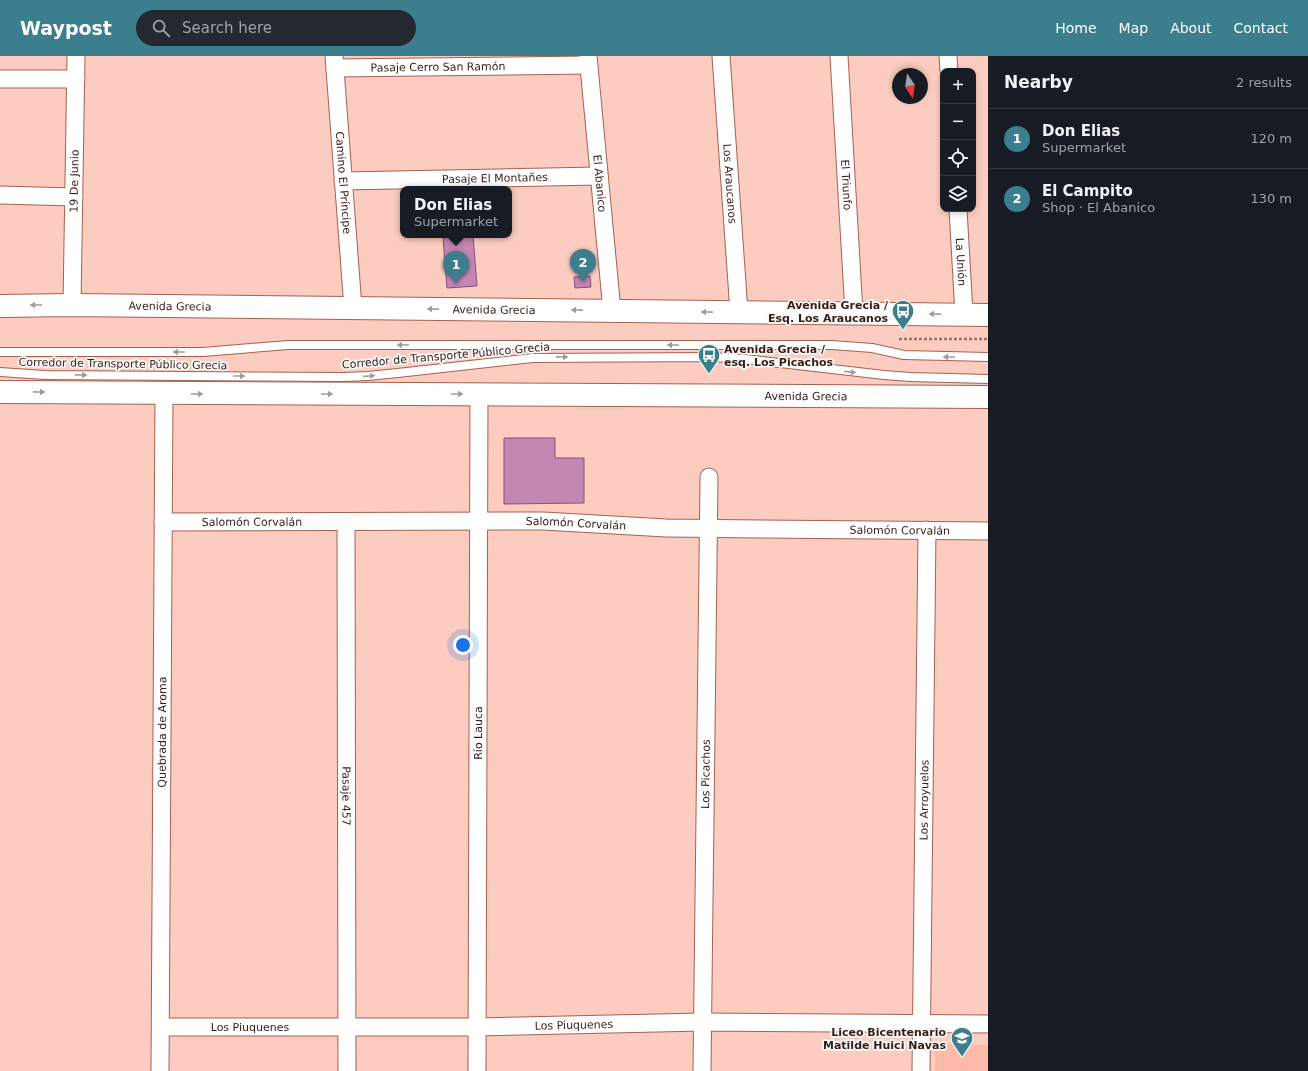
<!DOCTYPE html>
<html lang="en">
<head>
<meta charset="utf-8">
<style>
  body { margin:0; font-family:"DejaVu Sans",sans-serif; background:#242831; color:#f1f3f6 }
  .controls { position:absolute; right:12px; top:12px; display:grid; overflow:hidden; border-radius:8px; box-shadow:0 2px 6px #0003 }
  .controls button { width:36px; height:36px; display:grid; place-items:center; padding:0; border:0; border-bottom:1px solid #363941; background:#171b24; color:#f1f3f6; font:20px sans-serif }
  .compass { position:absolute; left:892px; top:12px; width:36px; height:36px; border-radius:50%; background:#171b24; box-shadow:0 2px 6px #0003; rotate:167deg }
  .you { position:absolute; left:463px; top:589px; width:14px; height:14px; margin:-10px; border:3px solid #fff; border-radius:50%; background:#1a73e8; box-shadow:0 0 0 6px #1a73e833 }
  .badge { display:grid; place-items:center; width:26px; height:26px; border-radius:50%; background:#3b7e8e; color:#fff; font-size:13px; font-weight:700 }
  .pin { position:absolute; translate:-50% -33px; filter:drop-shadow(0 1px 2px #0008) }
  .pin::after { content:''; position:absolute; top:21px; width:14px; height:12px; background:inherit; clip-path:polygon(0 0,100% 0,50% 100%) }
  .popup { position:absolute; left:400px; top:130px; width:112px; height:52px; box-sizing:border-box; display:grid; place-content:center; border-radius:8px; background:#171b24; filter:drop-shadow(0 1px 3px #0005); font-size:13px; white-space:nowrap; color:#9ea1a6 }
  .popup b { font-size:15px; color:#f1f3f6 }
  .popup::after { content:''; position:absolute; left:50%; top:100%; margin-left:-8px; border:8px solid transparent; border-top-color:#171b24 }
  .list { margin:0; padding:0; list-style:none }
  h2 { display:flex; justify-content:space-between; align-items:center; height:52px; margin:0; padding:0 16px; font-size:17px }
  h2 small { font-size:13px; font-weight:400; color:#9ea1a6 }
  .list li { display:grid; grid-template-columns:26px 1fr auto; gap:12px; align-items:center; box-sizing:border-box; height:60px; padding:0 16px; border-top:1px solid #363941 }
  .list b { display:block; font-size:15px; white-space:nowrap }
  .list p { margin:0; font-size:13px; white-space:nowrap; color:#9ea1a6 }
  .list em { font-size:13px; font-style:normal; color:#9ea1a6 }
  .icon { flex:none; width:22px; height:22px; fill:none; stroke:currentColor; stroke-width:2; stroke-linecap:round; stroke-linejoin:round }
  .map { position:relative; flex:none; width:988px; height:1015px; overflow:hidden }
  header { display:flex; align-items:center; gap:24px; box-sizing:border-box; height:56px; padding:0 20px; background:#3b7e8e; color:#fff }
  header strong { font-size:19px }
  nav { display:flex; gap:22px; margin-inline-start:auto; font-size:14px }
  .search { width:280px; height:36px; background:#242831; display:flex; align-items:center; gap:10px; box-sizing:border-box; padding:0 14px; border-radius:22px; color:#9ea1a6; font-size:15px }
  main { display:flex }
  aside { flex:1; background:#171b24 }
  .map>svg:first-child { display:block }
</style>
</head>
<body>
<header>
<strong>Waypost</strong>
<div class="search"><svg class="icon" aria-label="search" viewBox="0 0 24 24"><circle cx="10" cy="10" r="6"/><path d="M15 15l6 6"/></svg>Search here</div>
<nav><a>Home</a><a>Map</a><a>About</a><a>Contact</a></nav>
</header>
<main>
<div class="map">
<svg width="988" height="1015" viewBox="0 0 988 1015">
  <rect width="100%" height="100%" fill="#fbccbf"/>
  <path fill="#febaa8" d="M 935,988 L 988,989 L 988,1015 L 935,1015 Z"/>
  <g fill="#c387b4" stroke="#854f79">
    <path d="M 473,180 L 477,230 L 447,232 L 443,182 Z"/>
    <path d="M 590,220 L 591,231 L 575,232 L 574,221 Z"/>
    <path d="M 504,382 L 555,382 L 555,402 L 584,402 L 584,447 L 504,448 Z"/>
  </g>
  <g fill="none" stroke-linecap="round" stroke-linejoin="round">
    <g stroke="#a5614f" stroke-width="10">
      <g id="service">
        <path d="M 0,296 L 203,296 L 288,289 L 832,289 L 872,292 L 904,299 L 988,301"/>
        <path d="M 0,316 L 45,319 L 342,321 L 368,320 L 407,316 L 533,302 L 712,301 L 745,303 L 884,319 L 911,321 L 988,323"/>
      </g>
    </g>
    <g stroke="#a5614f" stroke-width="19">
      <g id="minor">
        <path id="s1" d="M 334,0 L 353,252"/>
        <path id="s2" d="M 588,0 L 612,255"/>
        <path id="s3" d="M 721,0 L 739,256"/>
        <path id="s4" d="M 839,0 L 854,257"/>
        <path d="M 948,0 L 949,15"/>
        <path id="s5" d="M 335,12 L 589,9"/>
        <path d="M 0,23 L 76,23"/>
        <path id="s6" d="M 343,125 L 599,120"/>
        <path d="M 0,139 L 74,141"/>
        <path id="s7" d="M 958,153 L 964,258"/>
        <path id="s8" d="M 72,249 L 76,0"/>
        <path id="s9" d="M 163,466 L 543,465 L 666,472 L 988,475"/>
        <path id="s10" d="M 346,466 L 347,1015"/>
        <path id="s11" d="M 161,971 L 477,971 L 703,966 L 988,968"/>
        <path id="s12" d="M 160,1015 L 164,337"/>
        <path id="s13" d="M 477,1015 L 479,338"/>
        <path id="s14" d="M 702,1015 L 709,421"/>
        <path id="s15" d="M 921,1015 L 927,474"/>
      </g>
    </g>
    <g stroke="#a5614f" stroke-width="24">
      <g id="secondary">
        <path id="s16" d="M 0,250 L 72,249 L 988,259"/>
        <path id="s17" d="M 0,336 L 988,341"/>
      </g>
    </g>
    <path stroke="#9b756b" stroke-width="2.5" stroke-dasharray="3 2" stroke-linecap="butt" d="M 899,283 L 988,283"/>
    <use href="#service" stroke="#fff" stroke-width="8"/>
    <use href="#minor" stroke="#fff" stroke-width="17"/>
    <use href="#secondary" stroke="#fff" stroke-width="22"/>
  </g>
  <defs><path id="oneway-solid" d="M-6-.8H1V-3.2L6.5 0L1 3.2V.8H-6Z"/></defs>
  <g fill="#a69996">
    <use href="#oneway-solid" transform="translate(36 249) rotate(180)"/>
    <use href="#oneway-solid" transform="translate(433 253) rotate(-179)"/>
    <use href="#oneway-solid" transform="translate(577 254) rotate(-179)"/>
    <use href="#oneway-solid" transform="translate(707 256) rotate(-179)"/>
    <use href="#oneway-solid" transform="translate(935 258) rotate(-179)"/>
    <use href="#oneway-solid" transform="translate(403 289) rotate(180)"/>
    <use href="#oneway-solid" transform="translate(673 289) rotate(-180)"/>
    <use href="#oneway-solid" transform="translate(179 296) rotate(180)"/>
    <use href="#oneway-solid" transform="translate(562 301) rotate(1)"/>
    <use href="#oneway-solid" transform="translate(949 301) rotate(-180)"/>
    <use href="#oneway-solid" transform="translate(850 316) rotate(7)"/>
    <use href="#oneway-solid" transform="translate(81 319) rotate(1)"/>
    <use href="#oneway-solid" transform="translate(239 320)"/>
    <use href="#oneway-solid" transform="translate(369 320) rotate(-4)"/>
    <use href="#oneway-solid" transform="translate(39 336) rotate(1)"/>
    <use href="#oneway-solid" transform="translate(197 338)"/>
    <use href="#oneway-solid" transform="translate(327 338)"/>
    <use href="#oneway-solid" transform="translate(457 338)"/>
  </g>
  <defs>
    <g id="bus-pin" transform="scale(1.15)"><path d="M0 17L-7.5 6A9.5 9.5 0 1 1 7.5 6Z" fill="#3b7e8e" stroke="#f9f9f9"/><path d="M-5-6H5V4H4V6H2V4H-2V6H-4V4H-5ZM-3.5-4V0h7V-4ZM-3.5 1.2v1.5H-2V1.2ZM2 1.2v1.5H3.5V1.2Z" fill="#fff"/></g>
    <g id="school-pin" transform="scale(1.15)"><path d="M0 17L-7.5 6A9.5 9.5 0 1 1 7.5 6Z" fill="#3b7e8e" stroke="#f9f9f9"/><path d="M0-5L7-2L0 1L-7-2ZM-4 1L0 2.5L4 1V4Q0 6-4 4Z" fill="#fff"/></g>
  </defs>
  <g fill-rule="evenodd">
    <use href="#bus-pin" x="903" y="255"/>
    <use href="#bus-pin" x="709" y="299"/>
    <use href="#school-pin" x="962" y="982"/>
  </g>
  <g text-anchor="middle" dominant-baseline="central" stroke-width="3.5" stroke-linejoin="round" paint-order="stroke">
    <g font-size="11" fill="#391c15" stroke="#f9f9f9">
      <text stroke="none"><textPath href="#s5" startOffset="103">Pasaje Cerro San Ramón</textPath></text>
      <text stroke="none"><textPath href="#s6" startOffset="152">Pasaje El Montañes</textPath></text>
      <text stroke="none"><textPath href="#s8" startOffset="124">19 De Junio</textPath></text>
      <text stroke="none"><textPath href="#s1" startOffset="127">Camino El Príncipe</textPath></text>
      <text stroke="none"><textPath href="#s2" startOffset="128">El Abanico</textPath></text>
      <text stroke="none"><textPath href="#s3" startOffset="128">Los Araucanos</textPath></text>
      <text stroke="none"><textPath href="#s4" startOffset="129">El Triunfo</textPath></text>
      <text stroke="none"><textPath href="#s7" startOffset="53">La Unión</textPath></text>
      <text stroke="none"><textPath href="#s16" startOffset="170">Avenida Grecia</textPath></text>
      <text stroke="none"><textPath href="#s16" startOffset="494">Avenida Grecia</textPath></text>
      <text transform="translate(446 300) rotate(-5)">Corredor de Transporte Público Grecia</text>
      <text transform="translate(123 308) rotate(1)">Corredor de Transporte Público Grecia</text>
      <text stroke="none"><textPath href="#s17" startOffset="806">Avenida Grecia</textPath></text>
      <text stroke="none"><textPath href="#s9" startOffset="89">Salomón Corvalán</textPath></text>
      <text stroke="none"><textPath href="#s9" startOffset="413">Salomón Corvalán</textPath></text>
      <text stroke="none"><textPath href="#s9" startOffset="737">Salomón Corvalán</textPath></text>
      <text stroke="none"><textPath href="#s12" startOffset="339">Quebrada de Aroma</textPath></text>
      <text stroke="none"><textPath href="#s13" startOffset="338">Río Lauca</textPath></text>
      <text stroke="none"><textPath href="#s14" startOffset="297">Los Picachos</textPath></text>
      <text stroke="none"><textPath href="#s10" startOffset="274">Pasaje 457</textPath></text>
      <text stroke="none"><textPath href="#s15" startOffset="271">Los Arroyuelos</textPath></text>
      <text stroke="none"><textPath href="#s11" startOffset="413">Los Piuquenes</textPath></text>
      <text stroke="none"><textPath href="#s11" startOffset="89">Los Piuquenes</textPath></text>
    </g>
    <g font-size="11" font-weight="bold" fill="#391c15" stroke="#f9f9f9" text-anchor="end">
      <text x="888" y="249">Avenida Grecia /<tspan x="888" dy="13">Esq. Los Araucanos</tspan></text>
      <text x="724" y="293" text-anchor="start">Avenida Grecia /<tspan x="724" dy="13">esq. Los Picachos</tspan></text>
      <text x="946" y="976">Liceo Bicentenario<tspan x="946" dy="13">Matilde Huici Navas</tspan></text>
    </g>
  </g>
</svg>
<div class="controls">
<button>+</button>
<button>−</button>
<button><svg class="icon" aria-label="locate" viewBox="0 0 24 24"><circle cx="12" cy="12" r="6"/><path d="M12 2v4M12 18v4M2 12h4M18 12h4"/></svg></button>
<button><svg class="icon" aria-label="layers" viewBox="0 0 24 24"><path d="M12 4l9 5-9 5-9-5zM3 14l9 5 9-5"/></svg></button>
</div>
<svg class="compass" viewBox="-18 -18 36 36"><path d="M0-13l5 13h-10z" fill="#e53935"/><path d="M0 13l5-13h-10z" fill="#9ea1a6"/></svg>
<div class="you"></div>
<div class="pin badge" style="left:456px;top:228px">1</div>
<div class="popup"><b>Don Elias</b>Supermarket</div>
<div class="pin badge" style="left:583px;top:226px">2</div>
</div>
<aside>
<h2>Nearby<small>2 results</small></h2>
<ul class="list">
<li><span class="badge">1</span><div><b>Don Elias</b><p>Supermarket</p></div><em>120 m</em></li>
<li><span class="badge">2</span><div><b>El Campito</b><p>Shop · El Abanico</p></div><em>130 m</em></li>
</ul>
</aside>
</main>
</body>
</html>
